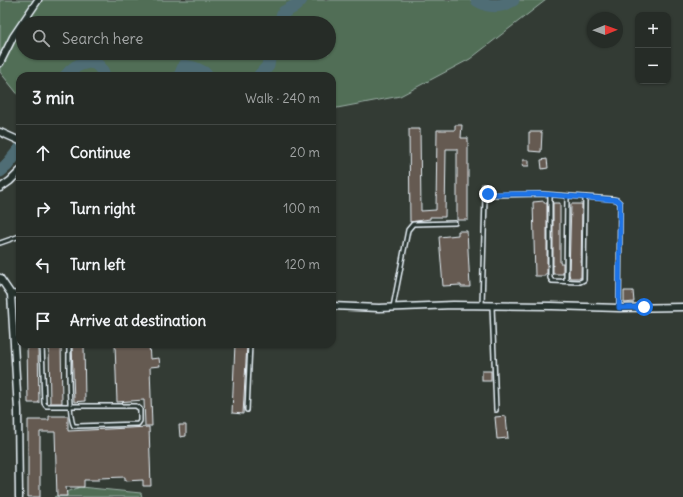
<!DOCTYPE html>
<html lang="en">
<head>
<meta charset="utf-8">
<style>
  body { margin:0; font-family:Delius,sans-serif; background:#323833; color:#f1f3f6 }
  .controls { position:absolute; right:12px; top:12px; display:grid; overflow:hidden; border-radius:8px; box-shadow:0 1px 3px #0004 }
  .controls button { width:36px; height:36px; display:grid; place-items:center; padding:0; border:0; border-bottom:1px solid #424844; background:#262c27; color:#f1f3f6; font:20px sans-serif }
  .compass { position:absolute; left:587px; top:12px; width:36px; height:36px; border-radius:50%; background:#262c27; box-shadow:0 1px 3px #0004; rotate:89deg }
  .stop { position:absolute; width:12px; height:12px; margin:-9px; border:3px solid #1a73e8; border-radius:50%; background:#fff }
  .stop.end { background:#1a73e8; border-color:#fff; box-shadow:0 1px 4px #0008 }
  .list { margin:0; padding:0; list-style:none }
  h2 { display:flex; justify-content:space-between; align-items:center; height:52px; margin:0; padding:0 16px; font-size:17px }
  h2 small { font-size:13px; font-weight:400; color:#a4a7a7 }
  .list li { display:grid; grid-template-columns:26px 1fr auto; gap:12px; align-items:center; box-sizing:border-box; height:56px; padding:0 16px; border-top:1px solid #424844 }
  .list b { display:block; font-size:15px; white-space:nowrap }
  .list em { font-size:13px; font-style:normal; color:#a4a7a7 }
  .icon { flex:none; width:22px; height:22px; fill:none; stroke:currentColor; stroke-width:2; stroke-linecap:round; stroke-linejoin:round }
  .map { position:relative; flex:none; width:683px; height:497px; overflow:hidden }
  .search { position:absolute; background:#262c27; box-shadow:0 1px 3px #0004; left:16px; top:16px; width:320px; height:44px; display:flex; align-items:center; gap:10px; box-sizing:border-box; padding:0 14px; border-radius:22px; color:#a4a7a7; font-size:15px }
  .panel { position:absolute; background:#262c27; box-shadow:0 1px 3px #0004; left:16px; top:72px; width:320px; height:276px; border-radius:12px }
  .map>svg:first-child { display:block }
</style>
</head>
<body>
<div class="map">
<svg width="683" height="497" viewBox="0 0 683 497">
  <rect width="100%" height="100%" fill="#333b34"/>
  <filter id="ink" filterUnits="userSpaceOnUse"><feTurbulence type="fractalNoise" baseFrequency=".025" numOctaves="2"/><feDisplacementMap in="SourceGraphic" scale="8" xChannelSelector="R" yChannelSelector="G"/><feConvolveMatrix kernelMatrix="1 2 1 2 8 2 1 2 1" color-interpolation-filters="sRGB"/></filter>
  <g filter="url(#ink)">
    <g fill="#516e56" stroke="#9cb0a7" fill-rule="evenodd">
      <path d="M 0,0 L 546,0 L 470,59 L 400,96 L 332,109 L 332,76 L 20,76 L 20,97 L 0,72 ZM 23,23 L 329,23 L 329,53 L 23,53 Z"/>
      <path d="M 80,487 L 141,493 L 142,497 L 54,497 Z"/>
    </g>
    <g fill="none" stroke-linecap="round" stroke-linejoin="round">
      <g stroke="#4f6d75" stroke-width="13">
        <path d="M 477,0 C 489,8 502,7 513,0"/>
        <path d="M 279,23 L 284,12 L 295,6 L 301,0"/>
        <path d="M 66,76 C 76,62 99,54 104,76"/>
        <path d="M 180,76 L 184,66 C 193,67 202,70 208,76"/>
        <path d="M 259,76 L 268,66 L 270,53"/>
        <path d="M 0,171 L 7,165 L 20,149"/>
      </g>
    </g>
    <g fill="#655a51" stroke="#e8f1f8">
      <path d="M 455,125 L 462,125 L 461,138 L 468,138 L 468,220 L 457,220 L 457,149 L 446,149 L 445,217 L 430,217 L 430,219 L 410,222 L 409,129 L 420,129 L 421,211 L 436,210 L 437,130 L 455,130 Z"/>
      <path d="M 529,132 L 542,132 L 541,152 L 529,151 Z"/>
      <path d="M 547,159 L 548,168 L 542,169 L 541,160 Z"/>
      <path d="M 523,160 L 529,160 L 529,166 L 522,166 Z"/>
      <rect x="482" y="184" width="6" height="8"/>
      <path d="M 544,201 L 544,203 L 547,203 L 547,274 L 545,274 L 545,276 L 535,276 L 533,202 Z"/>
      <path d="M 553,203 L 560,203 L 560,263 L 563,263 L 563,274 L 553,274 Z"/>
      <path d="M 571,204 L 582,204 L 581,278 L 570,278 L 569,274 Z"/>
      <path d="M 458,231 L 467,231 L 470,287 L 461,287 L 461,285 L 443,286 L 439,237 L 458,235 Z"/>
      <path d="M 624,291 L 633,291 L 634,302 L 624,303 Z"/>
      <path d="M 27,344 L 38,344 L 39,403 L 28,403 Z"/>
      <path d="M 49,344 L 61,344 L 62,403 L 50,403 Z"/>
      <path d="M 72,344 L 84,344 L 85,401 L 74,402 Z"/>
      <path d="M 115,344 L 149,344 L 150,359 L 159,358 L 160,366 L 150,367 L 152,426 L 145,426 L 144,400 L 117,402 Z"/>
      <path d="M 235,344 L 247,344 L 243,414 L 232,413 Z"/>
      <rect x="482" y="371" width="9" height="10"/>
      <path d="M 49,416 L 68,416 L 68,431 L 149,427 L 151,486 L 143,486 L 143,480 L 125,481 L 125,477 L 99,478 L 99,480 L 84,480 L 84,487 L 66,487 L 67,496 L 57,496 L 55,432 L 40,432 L 40,497 L 28,497 L 28,420 L 49,420 Z"/>
      <path d="M 506,416 L 508,438 L 497,439 L 495,417 Z"/>
      <path d="M 179,425 L 186,425 L 186,436 L 180,437 Z"/>
    </g>
    <g fill="none" stroke-linecap="round" stroke-linejoin="round">
      <g stroke="#e8f1f8" stroke-width="6">
        <g id="service">
          <path d="M 550,195 L 550,278 L 552,281 L 580,282 L 584,280 L 585,197"/>
          <path d="M 0,243 L 20,236"/>
          <path d="M 566,281 L 567,196"/>
          <path d="M 482,305 L 485,198 L 486,195 L 542,194 L 613,199 L 617,200 L 620,203 L 619,308"/>
          <path d="M 492,306 L 496,410"/>
          <path d="M 393,307 L 408,230 L 413,224 L 455,223"/>
          <path d="M 42,344 L 44,403 L 46,406 L 136,406 L 140,409 L 140,421 L 138,424 L 78,426 L 74,426 C 68,419 69,357 69,344"/>
          <path d="M 247,410 L 250,344"/>
        </g>
      </g>
      <g stroke="#e8f1f8" stroke-width="9">
        <g id="minor">
          <path d="M 0,63 L 13,37 L 38,0"/>
          <path d="M 0,132 L 20,141"/>
          <path d="M 0,188 L 10,181 L 20,171"/>
          <path d="M 0,278 L 11,294 L 20,295"/>
          <path d="M 11,294 L 18,410 L 19,497"/>
          <path d="M 332,306 L 379,308 L 453,305 L 552,306 L 619,308 L 683,307"/>
        </g>
      </g>
      <use href="#service" stroke="#26332d" stroke-width="3"/>
      <use href="#minor" stroke="#26332d" stroke-width="6"/>
    </g>
  </g>
  <g fill="none" stroke-linecap="round" stroke-linejoin="round" filter="url(#ink)">
    <path stroke="#1a73e8" stroke-width="5" d="M 488,194 L 542,194 L 617,200 L 620,203 L 620,207 L 619,308 L 644,307"/>
  </g>
</svg>
<div class="controls">
<button>+</button>
<button>−</button>
</div>
<svg class="compass" viewBox="-18 -18 36 36"><path d="M0-13l5 13h-10z" fill="#e53935"/><path d="M0 13l5-13h-10z" fill="#a4a7a7"/></svg>
<div class="stop" style="left:644px;top:307px"></div>
<div class="stop end" style="left:488px;top:194px"></div>
<div class="search"><svg class="icon" aria-label="search" viewBox="0 0 24 24"><circle cx="10" cy="10" r="6"/><path d="M15 15l6 6"/></svg>Search here</div>
<section class="panel">
<h2>3 min<small>Walk · 240 m</small></h2>
<ul class="list">
<li><svg class="icon" aria-label="ahead" viewBox="0 0 24 24"><path d="M12 20V5M6 11l6-6 6 6"/></svg><div><b>Continue</b></div><em>20 m</em></li>
<li><svg class="icon" aria-label="right" viewBox="0 0 24 24"><path d="M7 20v-9h11M14 6l5 5-5 5"/></svg><div><b>Turn right</b></div><em>100 m</em></li>
<li><svg class="icon" aria-label="left" viewBox="0 0 24 24"><path d="M17 20v-9H6M10 6l-5 5 5 5"/></svg><div><b>Turn left</b></div><em>120 m</em></li>
<li><svg class="icon" aria-label="arrive" viewBox="0 0 24 24"><path d="M6 21V4h12l-3 4 3 4H6"/></svg><div><b>Arrive at destination</b></div></li>
</ul>
</section>
</div>
</body>
</html>
